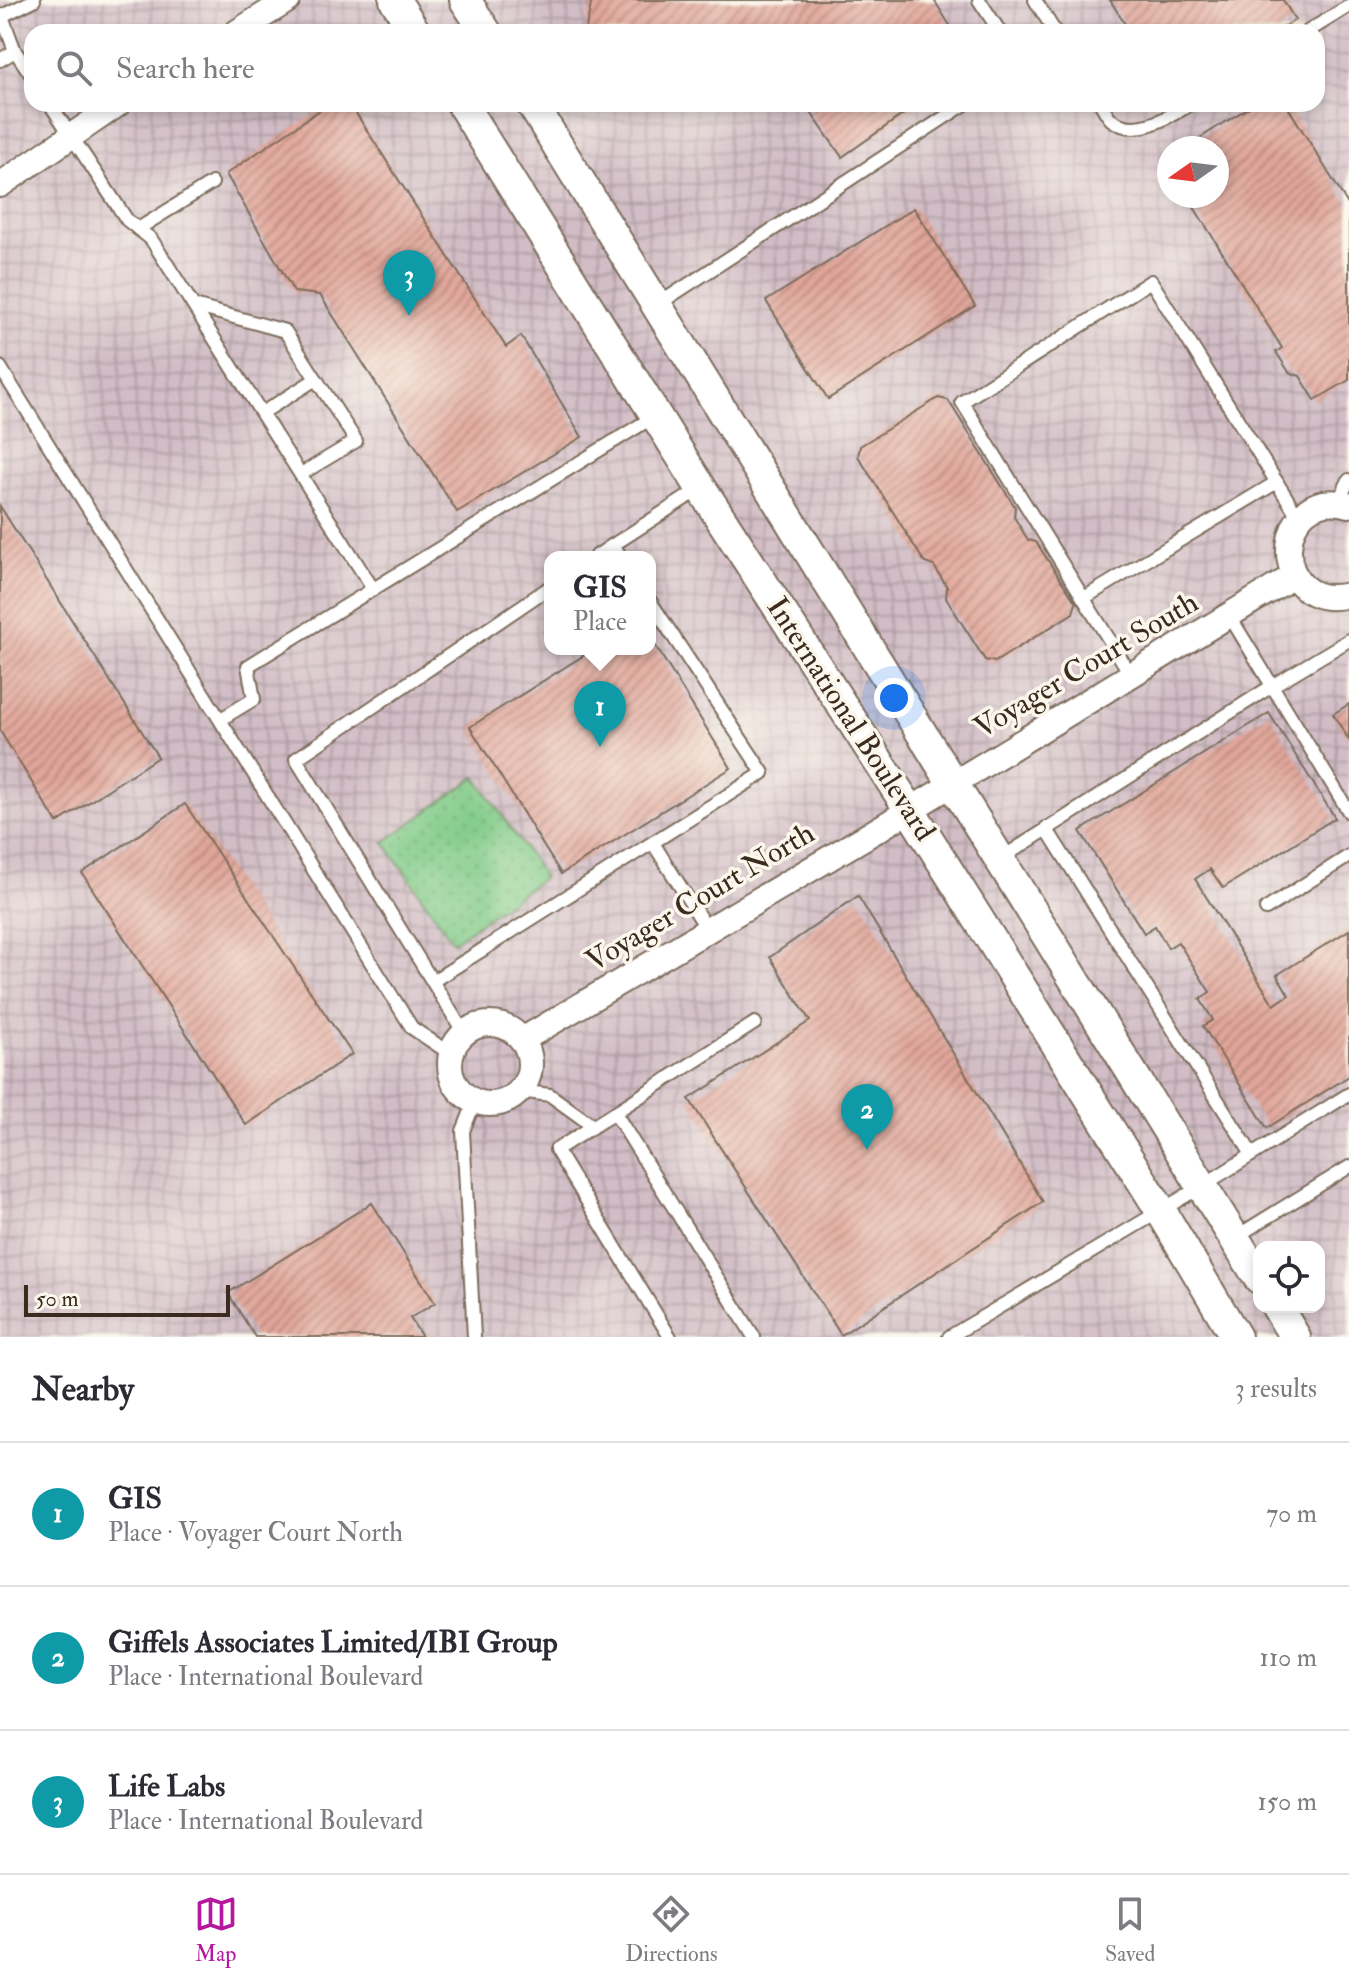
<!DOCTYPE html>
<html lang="en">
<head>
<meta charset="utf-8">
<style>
  body { margin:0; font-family:"IM FELL Double Pica",serif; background:#f7f7f7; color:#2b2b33 }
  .controls { position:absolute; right:24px; bottom:24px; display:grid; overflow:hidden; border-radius:16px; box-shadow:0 4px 12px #0003 }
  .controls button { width:72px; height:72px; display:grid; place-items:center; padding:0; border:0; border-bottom:2px solid #e1e1e2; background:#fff; color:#2b2b33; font:40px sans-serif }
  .compass { position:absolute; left:1157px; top:136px; width:72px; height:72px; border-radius:50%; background:#fff; box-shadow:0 4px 12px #0003; rotate:256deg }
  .scale { position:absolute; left:24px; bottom:20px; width:206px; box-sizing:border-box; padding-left:8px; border:4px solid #3b2a1e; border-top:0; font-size:22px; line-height:28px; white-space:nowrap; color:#3b2a1e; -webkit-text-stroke:6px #fbf7ec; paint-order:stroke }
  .you { position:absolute; left:894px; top:698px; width:28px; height:28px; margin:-20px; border:6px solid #fff; border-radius:50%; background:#1a73e8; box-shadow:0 0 0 12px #1a73e833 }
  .badge { display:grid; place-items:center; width:52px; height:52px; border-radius:50%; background:#b5179e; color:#fff; font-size:26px; font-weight:700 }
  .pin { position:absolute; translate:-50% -66px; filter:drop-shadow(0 2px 4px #0008) }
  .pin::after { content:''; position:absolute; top:42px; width:28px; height:24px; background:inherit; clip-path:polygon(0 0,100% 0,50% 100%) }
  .popup { position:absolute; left:544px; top:551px; width:112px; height:104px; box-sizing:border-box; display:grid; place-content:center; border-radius:16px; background:#fff; filter:drop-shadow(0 2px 6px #0005); font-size:26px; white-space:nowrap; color:#7c7c81 }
  .popup b { font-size:30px; color:#2b2b33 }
  .popup::after { content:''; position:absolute; left:50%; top:100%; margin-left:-16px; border:16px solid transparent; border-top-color:#fff }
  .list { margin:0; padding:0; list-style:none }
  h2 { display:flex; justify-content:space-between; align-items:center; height:104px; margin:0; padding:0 32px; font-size:34px }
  h2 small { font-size:26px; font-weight:400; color:#7c7c81 }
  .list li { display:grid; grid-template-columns:52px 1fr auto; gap:24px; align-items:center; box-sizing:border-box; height:144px; padding:0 32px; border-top:2px solid #e1e1e2 }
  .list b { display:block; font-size:30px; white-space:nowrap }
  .list p { margin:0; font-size:26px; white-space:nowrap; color:#7c7c81 }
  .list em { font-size:26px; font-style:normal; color:#7c7c81 }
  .icon { flex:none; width:44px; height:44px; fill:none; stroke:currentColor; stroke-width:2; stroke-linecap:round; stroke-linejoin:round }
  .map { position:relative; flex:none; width:1349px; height:1337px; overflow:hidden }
  .search { position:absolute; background:#fff; box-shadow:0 4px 12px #0003; left:24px; right:24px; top:24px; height:88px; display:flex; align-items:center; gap:20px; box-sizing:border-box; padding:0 28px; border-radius:24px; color:#7c7c81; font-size:30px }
  .sheet { height:536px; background:#fff }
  nav { display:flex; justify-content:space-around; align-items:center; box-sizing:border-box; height:112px; border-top:2px solid #e1e1e2; background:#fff; font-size:22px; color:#7c7c81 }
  nav a { display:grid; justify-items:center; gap:4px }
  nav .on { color:#b5179e }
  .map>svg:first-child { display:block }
</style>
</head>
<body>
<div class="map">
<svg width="1349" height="1337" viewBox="0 0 1349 1337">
  <defs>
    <pattern id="industrial-grid" width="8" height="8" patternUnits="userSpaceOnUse" patternTransform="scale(2)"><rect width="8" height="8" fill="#d2bdc6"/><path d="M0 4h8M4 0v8" fill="none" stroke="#ac9aa0"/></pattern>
    <pattern id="park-dots" width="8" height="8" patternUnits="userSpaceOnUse" patternTransform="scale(2)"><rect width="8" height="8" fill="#80cb88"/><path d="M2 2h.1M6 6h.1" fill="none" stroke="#70ae75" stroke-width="1.8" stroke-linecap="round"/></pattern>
    <pattern id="building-hatch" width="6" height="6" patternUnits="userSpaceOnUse" patternTransform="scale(2)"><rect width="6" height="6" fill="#e1a69a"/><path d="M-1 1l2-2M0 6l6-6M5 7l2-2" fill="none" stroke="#b8877d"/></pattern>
  </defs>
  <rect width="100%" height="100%" fill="#fbf7ec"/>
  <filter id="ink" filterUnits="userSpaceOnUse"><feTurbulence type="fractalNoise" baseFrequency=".0125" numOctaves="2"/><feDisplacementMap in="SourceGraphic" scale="16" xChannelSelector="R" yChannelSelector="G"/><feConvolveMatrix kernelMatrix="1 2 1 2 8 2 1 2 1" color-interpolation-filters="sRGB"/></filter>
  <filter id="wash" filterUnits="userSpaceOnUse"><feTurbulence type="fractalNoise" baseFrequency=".006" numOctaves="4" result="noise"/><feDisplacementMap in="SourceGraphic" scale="32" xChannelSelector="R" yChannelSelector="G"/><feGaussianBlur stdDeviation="1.8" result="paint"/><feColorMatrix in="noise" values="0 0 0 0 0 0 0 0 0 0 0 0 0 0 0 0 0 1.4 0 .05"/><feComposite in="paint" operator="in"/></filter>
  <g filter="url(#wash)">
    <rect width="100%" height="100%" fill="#f6e6d0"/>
    <path fill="url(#industrial-grid)" fill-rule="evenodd" d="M 0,0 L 1349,0 L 1349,1337 L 0,1337 ZM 32,32 L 1317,32 L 1317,104 L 32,104 ZM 1169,148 L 1217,148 L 1217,196 L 1169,196 ZM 550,557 L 650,557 L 650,649 L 550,649 ZM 1259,1247 L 1319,1247 L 1319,1307 L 1259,1307 Z"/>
    <path fill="url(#park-dots)" stroke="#5e7a53" stroke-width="2" d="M 476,777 L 544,877 L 453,942 L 384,842 Z"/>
    <g id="blocks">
      <g fill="url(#building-hatch)">
        <path d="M 592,0 L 934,0 L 954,32 L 585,32 Z"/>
        <path d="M 1110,0 L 1283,0 L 1295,20 L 1276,32 L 1130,32 Z"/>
        <path d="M 329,104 L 350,104 L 506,347 L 521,336 L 582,437 L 457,512 L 320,295 L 294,292 L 226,174 Z"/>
        <path d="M 805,104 L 918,104 L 842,157 Z"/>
        <path d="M 1254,104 L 1286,104 L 1349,206 L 1349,380 L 1315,400 L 1300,376 L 1289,372 L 1276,352 L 1282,348 L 1187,196 L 1217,196 L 1217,148 L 1184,148 Z"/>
        <path d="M 914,208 L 975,306 L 828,399 L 766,301 Z"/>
        <path d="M 938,398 L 948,400 L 1015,507 L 1014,517 L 1028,540 L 1036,542 L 1076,603 L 1073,613 L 995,662 L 985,660 L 946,598 L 947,587 L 934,566 L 925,563 L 858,456 L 860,446 Z"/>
        <path d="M 0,506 L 158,757 L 57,823 L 0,731 Z"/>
        <path d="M 650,637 L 731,768 L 561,874 L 470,727 L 594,649 L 650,649 Z"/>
        <path d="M 1349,704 L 1349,740 L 1333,714 Z"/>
        <path d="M 1269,713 L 1335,818 L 1223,888 L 1210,869 L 1195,879 L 1274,1005 L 1289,995 L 1277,975 L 1349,930 L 1349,1076 L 1267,1128 L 1203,1026 L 1213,1020 L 1200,999 L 1210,992 L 1178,942 L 1168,948 L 1155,926 L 1144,933 L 1080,831 Z"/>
        <path d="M 185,804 L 352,1054 L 246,1125 L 82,873 Z"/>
        <path d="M 858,896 L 1043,1202 L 841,1335 L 689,1099 L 810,1021 L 770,957 Z"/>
        <path d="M 372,1203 L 435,1303 L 410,1318 L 422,1337 L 255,1337 L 228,1293 Z"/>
      </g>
    </g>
  </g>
  <g filter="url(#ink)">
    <use href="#blocks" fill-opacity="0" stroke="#7c6c5c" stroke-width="2"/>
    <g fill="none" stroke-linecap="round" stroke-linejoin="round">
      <g stroke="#7c6c5c" stroke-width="16">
        <g id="service">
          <path d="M 979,0 L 1000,32"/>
          <path d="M 1035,0 L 1055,32"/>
          <path d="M 1307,32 L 1349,6"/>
          <path d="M 0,60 L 15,51"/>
          <path d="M 32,76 L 15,51 L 2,16 L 34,0"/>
          <path d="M 50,104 L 127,220 L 151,239 L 373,589"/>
          <path d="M 1101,104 C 1104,109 1108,117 1112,120 C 1136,138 1169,117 1191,104"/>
          <path d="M 138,229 L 212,183"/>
          <path d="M 657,305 L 965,104"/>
          <path d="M 194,306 L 285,331 L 316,379 L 262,413"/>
          <path d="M 0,367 L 412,1028 L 451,1054"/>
          <path d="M 301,474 L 356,441 L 316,379"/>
          <path d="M 1338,502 L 1349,480"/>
          <path d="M 613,545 L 701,488"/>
          <path d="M 595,557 L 613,545 L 621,557"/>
          <path d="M 1084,598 L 1277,482"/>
          <path d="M 1229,615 L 1349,812"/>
          <path d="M 1131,675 L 962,402 L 1151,281 L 1299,518"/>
          <path d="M 221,719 L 254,699 L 248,666 L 655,416"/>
          <path d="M 1046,828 L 1251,1153"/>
          <path d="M 653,843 L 707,929"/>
          <path d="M 1000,859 L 1272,686 L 1349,640"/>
          <path d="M 1266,909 L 1349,856"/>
          <path d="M 433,981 L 763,773 L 650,601"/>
          <path d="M 464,1033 L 296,759 L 550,587"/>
          <path d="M 519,1091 L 550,1095 L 593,1126"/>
          <path d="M 615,1113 L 754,1337"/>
          <path d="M 1234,1238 L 1349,1167"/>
          <path d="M 474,1337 L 463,1131 L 475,1101"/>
          <path d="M 670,1337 L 556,1150 L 755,1023"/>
          <path d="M 949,1337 L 1202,1186 L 1349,1094"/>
        </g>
      </g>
      <g stroke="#7c6c5c" stroke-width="28">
        <g id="minor">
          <path d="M 237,32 L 288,0"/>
          <path d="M 0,185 L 118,104"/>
          <path d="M 1349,505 C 1272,483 1266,615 1349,595"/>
          <circle cx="490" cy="1064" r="40"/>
          <path d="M 522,1040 L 882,827 L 1295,575"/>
        </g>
      </g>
      <g stroke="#7c6c5c" stroke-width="34">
        <g id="tertiary">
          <path d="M 395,0 L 415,32"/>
          <path d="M 465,0 L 486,32"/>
          <path d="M 462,104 L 701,488 L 910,810 L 1161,1211 L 1236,1337"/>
          <path d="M 532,104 L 1259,1278"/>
          <path d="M 1277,1307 L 1295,1337"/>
        </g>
      </g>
      <use href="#service" stroke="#fff" stroke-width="12"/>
      <use href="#minor" stroke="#fff" stroke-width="24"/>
      <use href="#tertiary" stroke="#fff" stroke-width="30"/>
    </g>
  </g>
  <g text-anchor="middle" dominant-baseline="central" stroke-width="7" stroke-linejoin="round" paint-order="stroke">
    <g font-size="30" fill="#3b2a1e" stroke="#fbf7ec">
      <text transform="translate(1086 665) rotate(-31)">Voyager Court South</text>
      <text transform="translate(851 719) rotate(57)">International Boulevard</text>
      <text transform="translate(700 897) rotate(-31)">Voyager Court North</text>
    </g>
  </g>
</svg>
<div class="controls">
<button><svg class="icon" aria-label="locate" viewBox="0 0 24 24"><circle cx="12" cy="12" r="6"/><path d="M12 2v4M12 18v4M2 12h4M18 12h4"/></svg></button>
</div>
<svg class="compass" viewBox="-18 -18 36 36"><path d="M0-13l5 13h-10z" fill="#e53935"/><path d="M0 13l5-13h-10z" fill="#7c7c81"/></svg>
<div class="scale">50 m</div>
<div class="you"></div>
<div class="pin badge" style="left:600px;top:747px;background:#0f9aa8">1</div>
<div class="popup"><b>GIS</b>Place</div>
<div class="pin badge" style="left:867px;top:1150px;background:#0f9aa8">2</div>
<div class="pin badge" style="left:409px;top:316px;background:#0f9aa8">3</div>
<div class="search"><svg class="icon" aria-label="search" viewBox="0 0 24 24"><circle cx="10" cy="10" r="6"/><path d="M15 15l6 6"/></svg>Search here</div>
</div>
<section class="sheet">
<h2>Nearby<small>3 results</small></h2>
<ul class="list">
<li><span class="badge" style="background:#0f9aa8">1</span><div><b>GIS</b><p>Place · Voyager Court North</p></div><em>70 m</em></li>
<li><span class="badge" style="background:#0f9aa8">2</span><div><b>Giffels Associates Limited/IBI Group</b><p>Place · International Boulevard</p></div><em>110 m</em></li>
<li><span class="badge" style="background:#0f9aa8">3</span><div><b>Life Labs</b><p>Place · International Boulevard</p></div><em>150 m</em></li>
</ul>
</section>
<nav>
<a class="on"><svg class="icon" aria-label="map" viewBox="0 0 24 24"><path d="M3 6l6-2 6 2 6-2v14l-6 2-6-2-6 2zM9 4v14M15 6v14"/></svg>Map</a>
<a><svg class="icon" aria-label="directions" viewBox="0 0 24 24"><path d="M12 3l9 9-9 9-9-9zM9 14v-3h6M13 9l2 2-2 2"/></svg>Directions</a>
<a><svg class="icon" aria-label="saved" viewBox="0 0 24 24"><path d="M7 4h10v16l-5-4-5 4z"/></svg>Saved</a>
</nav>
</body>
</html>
